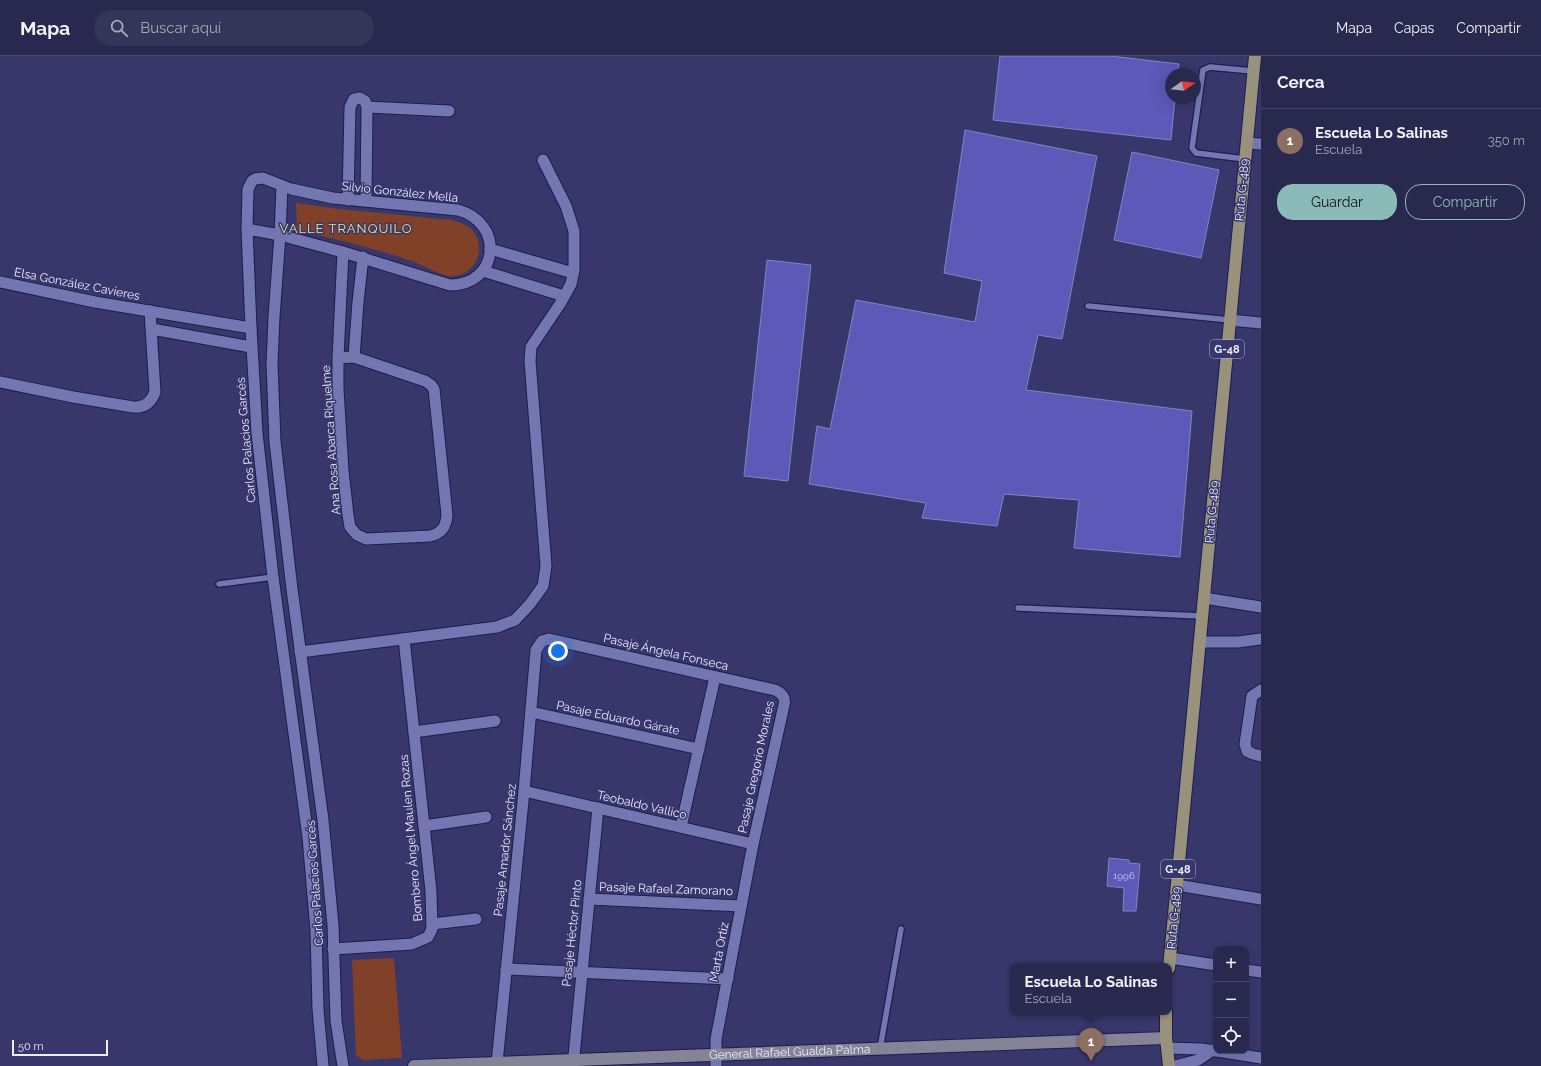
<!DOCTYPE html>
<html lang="es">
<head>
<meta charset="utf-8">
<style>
  body { margin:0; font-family:Raleway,sans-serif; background:#35355a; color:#f1f3f6 }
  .controls { position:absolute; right:12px; bottom:12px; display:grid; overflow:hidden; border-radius:8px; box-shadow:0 4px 16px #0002 }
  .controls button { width:36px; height:36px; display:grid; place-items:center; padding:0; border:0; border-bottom:1px solid #454567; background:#292950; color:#f1f3f6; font:20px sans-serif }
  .compass { position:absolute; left:1165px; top:12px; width:36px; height:36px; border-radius:50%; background:#292950; box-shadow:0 4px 16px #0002; rotate:76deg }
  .scale { position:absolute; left:12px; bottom:10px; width:96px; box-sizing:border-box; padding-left:4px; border:2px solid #e9ebff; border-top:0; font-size:11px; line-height:14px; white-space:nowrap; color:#e9ebff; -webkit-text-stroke:3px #37376b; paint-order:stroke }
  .you { position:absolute; left:558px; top:595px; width:14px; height:14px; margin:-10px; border:3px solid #fff; border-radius:50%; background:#1a73e8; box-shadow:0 0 0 6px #1a73e833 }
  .badge { display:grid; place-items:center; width:26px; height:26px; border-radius:50%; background:#8bbbb9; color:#fff; font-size:13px; font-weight:700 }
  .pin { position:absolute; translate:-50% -33px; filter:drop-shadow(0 1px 2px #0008) }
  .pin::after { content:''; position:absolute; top:21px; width:14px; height:12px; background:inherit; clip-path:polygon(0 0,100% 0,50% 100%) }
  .popup { position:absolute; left:1010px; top:907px; width:162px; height:52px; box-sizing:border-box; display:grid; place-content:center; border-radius:8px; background:#292950; filter:drop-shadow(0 1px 3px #0005); font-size:13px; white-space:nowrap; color:#a5a6b7 }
  .popup b { font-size:15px; color:#f1f3f6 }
  .popup::after { content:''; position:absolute; left:50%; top:100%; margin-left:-8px; border:8px solid transparent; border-top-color:#292950 }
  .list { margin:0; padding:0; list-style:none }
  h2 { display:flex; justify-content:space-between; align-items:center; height:52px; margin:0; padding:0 16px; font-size:17px }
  h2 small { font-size:13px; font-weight:400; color:#a5a6b7 }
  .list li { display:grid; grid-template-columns:26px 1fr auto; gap:12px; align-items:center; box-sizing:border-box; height:64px; padding:0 16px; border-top:1px solid #454567 }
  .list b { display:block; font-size:15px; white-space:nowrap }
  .list p { margin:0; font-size:13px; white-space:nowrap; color:#a5a6b7 }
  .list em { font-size:13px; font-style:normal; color:#a5a6b7 }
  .actions { display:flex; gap:8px; padding:12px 16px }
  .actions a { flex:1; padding:9px 0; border:1px solid #8bbbb9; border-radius:16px; text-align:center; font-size:14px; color:#8bbbb9 }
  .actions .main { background:#8bbbb9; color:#111 }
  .icon { flex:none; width:22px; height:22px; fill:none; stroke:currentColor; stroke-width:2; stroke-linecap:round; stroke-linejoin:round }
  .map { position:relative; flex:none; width:1261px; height:1010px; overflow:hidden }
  header { display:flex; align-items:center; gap:24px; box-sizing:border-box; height:56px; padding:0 20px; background:#292950; border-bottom:1px solid #454567 }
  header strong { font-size:19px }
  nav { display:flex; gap:22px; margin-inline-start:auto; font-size:14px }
  .search { width:280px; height:36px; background:#35355a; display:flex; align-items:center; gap:10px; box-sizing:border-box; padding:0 14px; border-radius:22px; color:#a5a6b7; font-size:15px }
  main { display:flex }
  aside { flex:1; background:#292950 }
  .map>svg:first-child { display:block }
</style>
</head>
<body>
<header>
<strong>Mapa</strong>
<div class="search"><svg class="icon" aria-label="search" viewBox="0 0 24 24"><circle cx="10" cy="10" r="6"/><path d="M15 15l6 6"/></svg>Buscar aquí</div>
<nav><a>Mapa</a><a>Capas</a><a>Compartir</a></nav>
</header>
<main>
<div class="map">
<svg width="1261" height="1010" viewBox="0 0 1261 1010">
  <rect width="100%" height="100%" fill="#37376b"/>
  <g fill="#814129">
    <path d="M 296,147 L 340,153 L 451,164 C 458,166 467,168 472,174 C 488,192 475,220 452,220 C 443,221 421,208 412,205 C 374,192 335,183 297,174 Z"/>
    <path d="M 394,902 L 402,1002 L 363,1004 L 356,999 L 352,904 Z"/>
  </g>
  <g fill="#5c59b9" stroke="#8285c1">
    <path d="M 1000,0 L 1111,0 L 1179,8 L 1178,18 L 1171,18 L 1171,42 L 1175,42 L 1171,84 L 993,64 Z"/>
    <path d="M 965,74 L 1097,100 L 1062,283 L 1038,279 L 1026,334 L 1192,355 L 1180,501 L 1074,492 L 1079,444 L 1004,438 L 997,470 L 922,462 L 926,447 L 809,428 L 817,370 L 830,373 L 856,244 L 975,266 L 982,225 L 944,217 Z"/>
    <path d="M 1132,96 L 1219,114 L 1201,202 L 1114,184 Z"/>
    <path d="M 767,204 L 811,209 L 788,425 L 744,420 Z"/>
    <path d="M 1109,802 L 1129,804 L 1129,807 L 1140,808 L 1136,855 L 1123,855 L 1124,832 L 1107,830 Z"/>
  </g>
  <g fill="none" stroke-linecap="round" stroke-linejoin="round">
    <g stroke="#1f1c4e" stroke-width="8">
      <g id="lane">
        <path d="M 1245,103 L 1196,97 L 1192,92 L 1203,14 L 1210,11 L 1253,15"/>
        <path d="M 1088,250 L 1230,264"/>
        <path d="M 219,528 L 273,521"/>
        <path d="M 1018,552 L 1202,560"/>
        <path d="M 880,993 L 901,873"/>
      </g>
    </g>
    <g stroke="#1f1c4e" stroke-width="13">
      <g id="street">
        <path d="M 367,51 L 449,55"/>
        <path d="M 1247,87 L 1261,88"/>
        <path d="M 282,130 L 280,179 L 274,261 L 272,308 L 275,386 L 292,533 L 323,764 L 333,869 L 336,965 L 343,1010"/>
        <path d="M 348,144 L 350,51 L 354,43 L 360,42 L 365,45 L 367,51 L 366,145"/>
        <path d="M 247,173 L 280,179 L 343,196 L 450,229 C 499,229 505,167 458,154 L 333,142 L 291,133 L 263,122 L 255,123 L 252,125 L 248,133 L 247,173 L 251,272 L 257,377 L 273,521 L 308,781 L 316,874 L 318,953 L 323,1010"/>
        <path d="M 490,193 L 573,217"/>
        <path d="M 483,215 L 564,240"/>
        <path d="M 0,226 L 95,246 L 251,272"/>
        <path d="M 1230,264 L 1261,267"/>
        <path d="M 152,273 L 251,291"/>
        <path d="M 354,301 L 358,246 L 363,201"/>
        <path d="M 338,302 L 354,301 L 425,325 L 431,329 L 434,333 L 447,459 C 446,471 442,477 430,480 L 366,483 L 357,479 L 350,471 L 348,459 L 343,415 L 338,333 L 338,302 L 343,196"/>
        <path d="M 0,326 L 73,341 L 133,351 C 144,352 151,347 155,336 L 150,255"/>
        <path d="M 1204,542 L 1261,551"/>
        <path d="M 1200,586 L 1238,586 L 1261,583"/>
        <path d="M 300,596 L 497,571 L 515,564 L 530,548 L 543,530 L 546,510 L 530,305 L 531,291 L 560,248 L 571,228 L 574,214 L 574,175 L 566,150 L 543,104"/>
        <path d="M 1261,634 L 1252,640 L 1245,688 L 1247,695 L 1253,698 L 1261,700"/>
        <path d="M 531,656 L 699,693"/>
        <path d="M 414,676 L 495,665"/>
        <path d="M 524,735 L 753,788"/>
        <path d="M 424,770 L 486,761"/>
        <path d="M 681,771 L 715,621"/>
        <path d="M 1177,829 L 1261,843"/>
        <path d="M 589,843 L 741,850"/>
        <path d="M 432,868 L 476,863"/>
        <path d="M 333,893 L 412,888 L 428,881 L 432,873 L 431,835 L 404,583"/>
        <path d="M 1170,902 L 1216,909"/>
        <path d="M 506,913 L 728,923"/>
        <path d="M 1246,914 L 1261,916"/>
        <path d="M 1167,992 L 1201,993 L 1216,995"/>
        <path d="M 1217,995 L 1261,1002"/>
        <path d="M 497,1007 L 524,735 L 536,594 L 542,585 L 549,583 L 775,634 C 782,637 786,642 784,649 L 753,788 L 716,983 L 716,1010"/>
        <path d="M 573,1010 L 598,752"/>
        <path d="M 1175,1010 L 1198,1004 L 1213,994"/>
      </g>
    </g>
    <g stroke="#1f1c4e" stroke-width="14">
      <g id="secondary">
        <path id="s1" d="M 414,1010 L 1166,982"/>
      </g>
    </g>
    <g stroke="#1f1c4e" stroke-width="14">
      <g id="primary">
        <path d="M 1169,912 L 1255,0"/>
        <path d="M 1166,956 L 1166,982 L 1169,1010"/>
      </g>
    </g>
    <use href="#lane" stroke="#7376b0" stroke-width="5.5"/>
    <use href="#street" stroke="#7376b0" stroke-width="11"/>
    <use href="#secondary" stroke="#858496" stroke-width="12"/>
    <use href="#primary" stroke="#98927d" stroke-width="12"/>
  </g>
  <g text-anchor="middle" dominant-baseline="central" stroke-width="3" stroke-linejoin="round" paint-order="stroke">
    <g font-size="10" fill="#c6c6ee">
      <text x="1124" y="819">1996</text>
    </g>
    <g fill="#37376b" stroke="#b4b5d3" stroke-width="1">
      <rect x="1210" y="284" width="34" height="18" rx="3"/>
      <rect x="1161" y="804" width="34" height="18" rx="3"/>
    </g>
    <g font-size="11" font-weight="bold" fill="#e9ebff">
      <text x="1227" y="293">G-48</text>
      <text x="1178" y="813">G-48</text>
    </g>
    <g font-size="12" fill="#e9ebff" stroke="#37376b">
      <text transform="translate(1242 134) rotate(-85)">Ruta G-489</text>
      <text transform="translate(400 136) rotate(6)">Silvio González Mella</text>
      <text transform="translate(77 228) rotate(11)">Elsa González Cavieres</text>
      <text transform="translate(246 384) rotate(-95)">Carlos Palacios Garcés</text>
      <text transform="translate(331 384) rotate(-94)">Ana Rosa Abarca Riquelme</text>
      <text transform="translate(1212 456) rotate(-85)">Ruta G-489</text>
      <text transform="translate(666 596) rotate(13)">Pasaje Ángela Fonseca</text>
      <text transform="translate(618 662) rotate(12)">Pasaje Eduardo Gárate</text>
      <text transform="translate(756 711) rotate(-78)">Pasaje Gregorio Morales</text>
      <text transform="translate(642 749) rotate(13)">Teobaldo Vallico</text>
      <text transform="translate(411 782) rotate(-95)">Bombero Ángel Maulen Rozas</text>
      <text transform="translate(505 794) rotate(-84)">Pasaje Amador Sánchez</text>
      <text transform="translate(315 827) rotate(-94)">Carlos Palacios Garcés</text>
      <text transform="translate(666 833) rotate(2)">Pasaje Rafael Zamorano</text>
      <text transform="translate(1174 862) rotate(-85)">Ruta G-489</text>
      <text transform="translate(572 877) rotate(-84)">Pasaje Héctor Pinto</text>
      <text transform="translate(719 896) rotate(-79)">Marta Ortiz</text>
      <text stroke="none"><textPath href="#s1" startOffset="376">General Rafael Gualda Palma</textPath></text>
    </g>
    <g font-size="13" letter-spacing="1" fill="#eee394" stroke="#37376b">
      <text x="346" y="172">VALLE TRANQUILO</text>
    </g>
  </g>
</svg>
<div class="controls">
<button>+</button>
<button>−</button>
<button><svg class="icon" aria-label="locate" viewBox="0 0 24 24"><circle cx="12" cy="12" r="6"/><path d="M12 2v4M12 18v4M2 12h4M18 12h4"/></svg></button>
</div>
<svg class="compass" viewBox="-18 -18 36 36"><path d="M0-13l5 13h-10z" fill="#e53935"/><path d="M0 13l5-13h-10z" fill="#a5a6b7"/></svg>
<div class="scale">50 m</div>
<div class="you"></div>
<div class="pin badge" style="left:1091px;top:1005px;background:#8d6e63">1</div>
<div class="popup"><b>Escuela Lo Salinas</b>Escuela</div>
</div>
<aside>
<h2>Cerca<small></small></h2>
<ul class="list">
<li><span class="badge" style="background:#8d6e63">1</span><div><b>Escuela Lo Salinas</b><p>Escuela</p></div><em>350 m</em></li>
</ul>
<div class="actions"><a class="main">Guardar</a><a>Compartir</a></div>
</aside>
</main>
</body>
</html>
